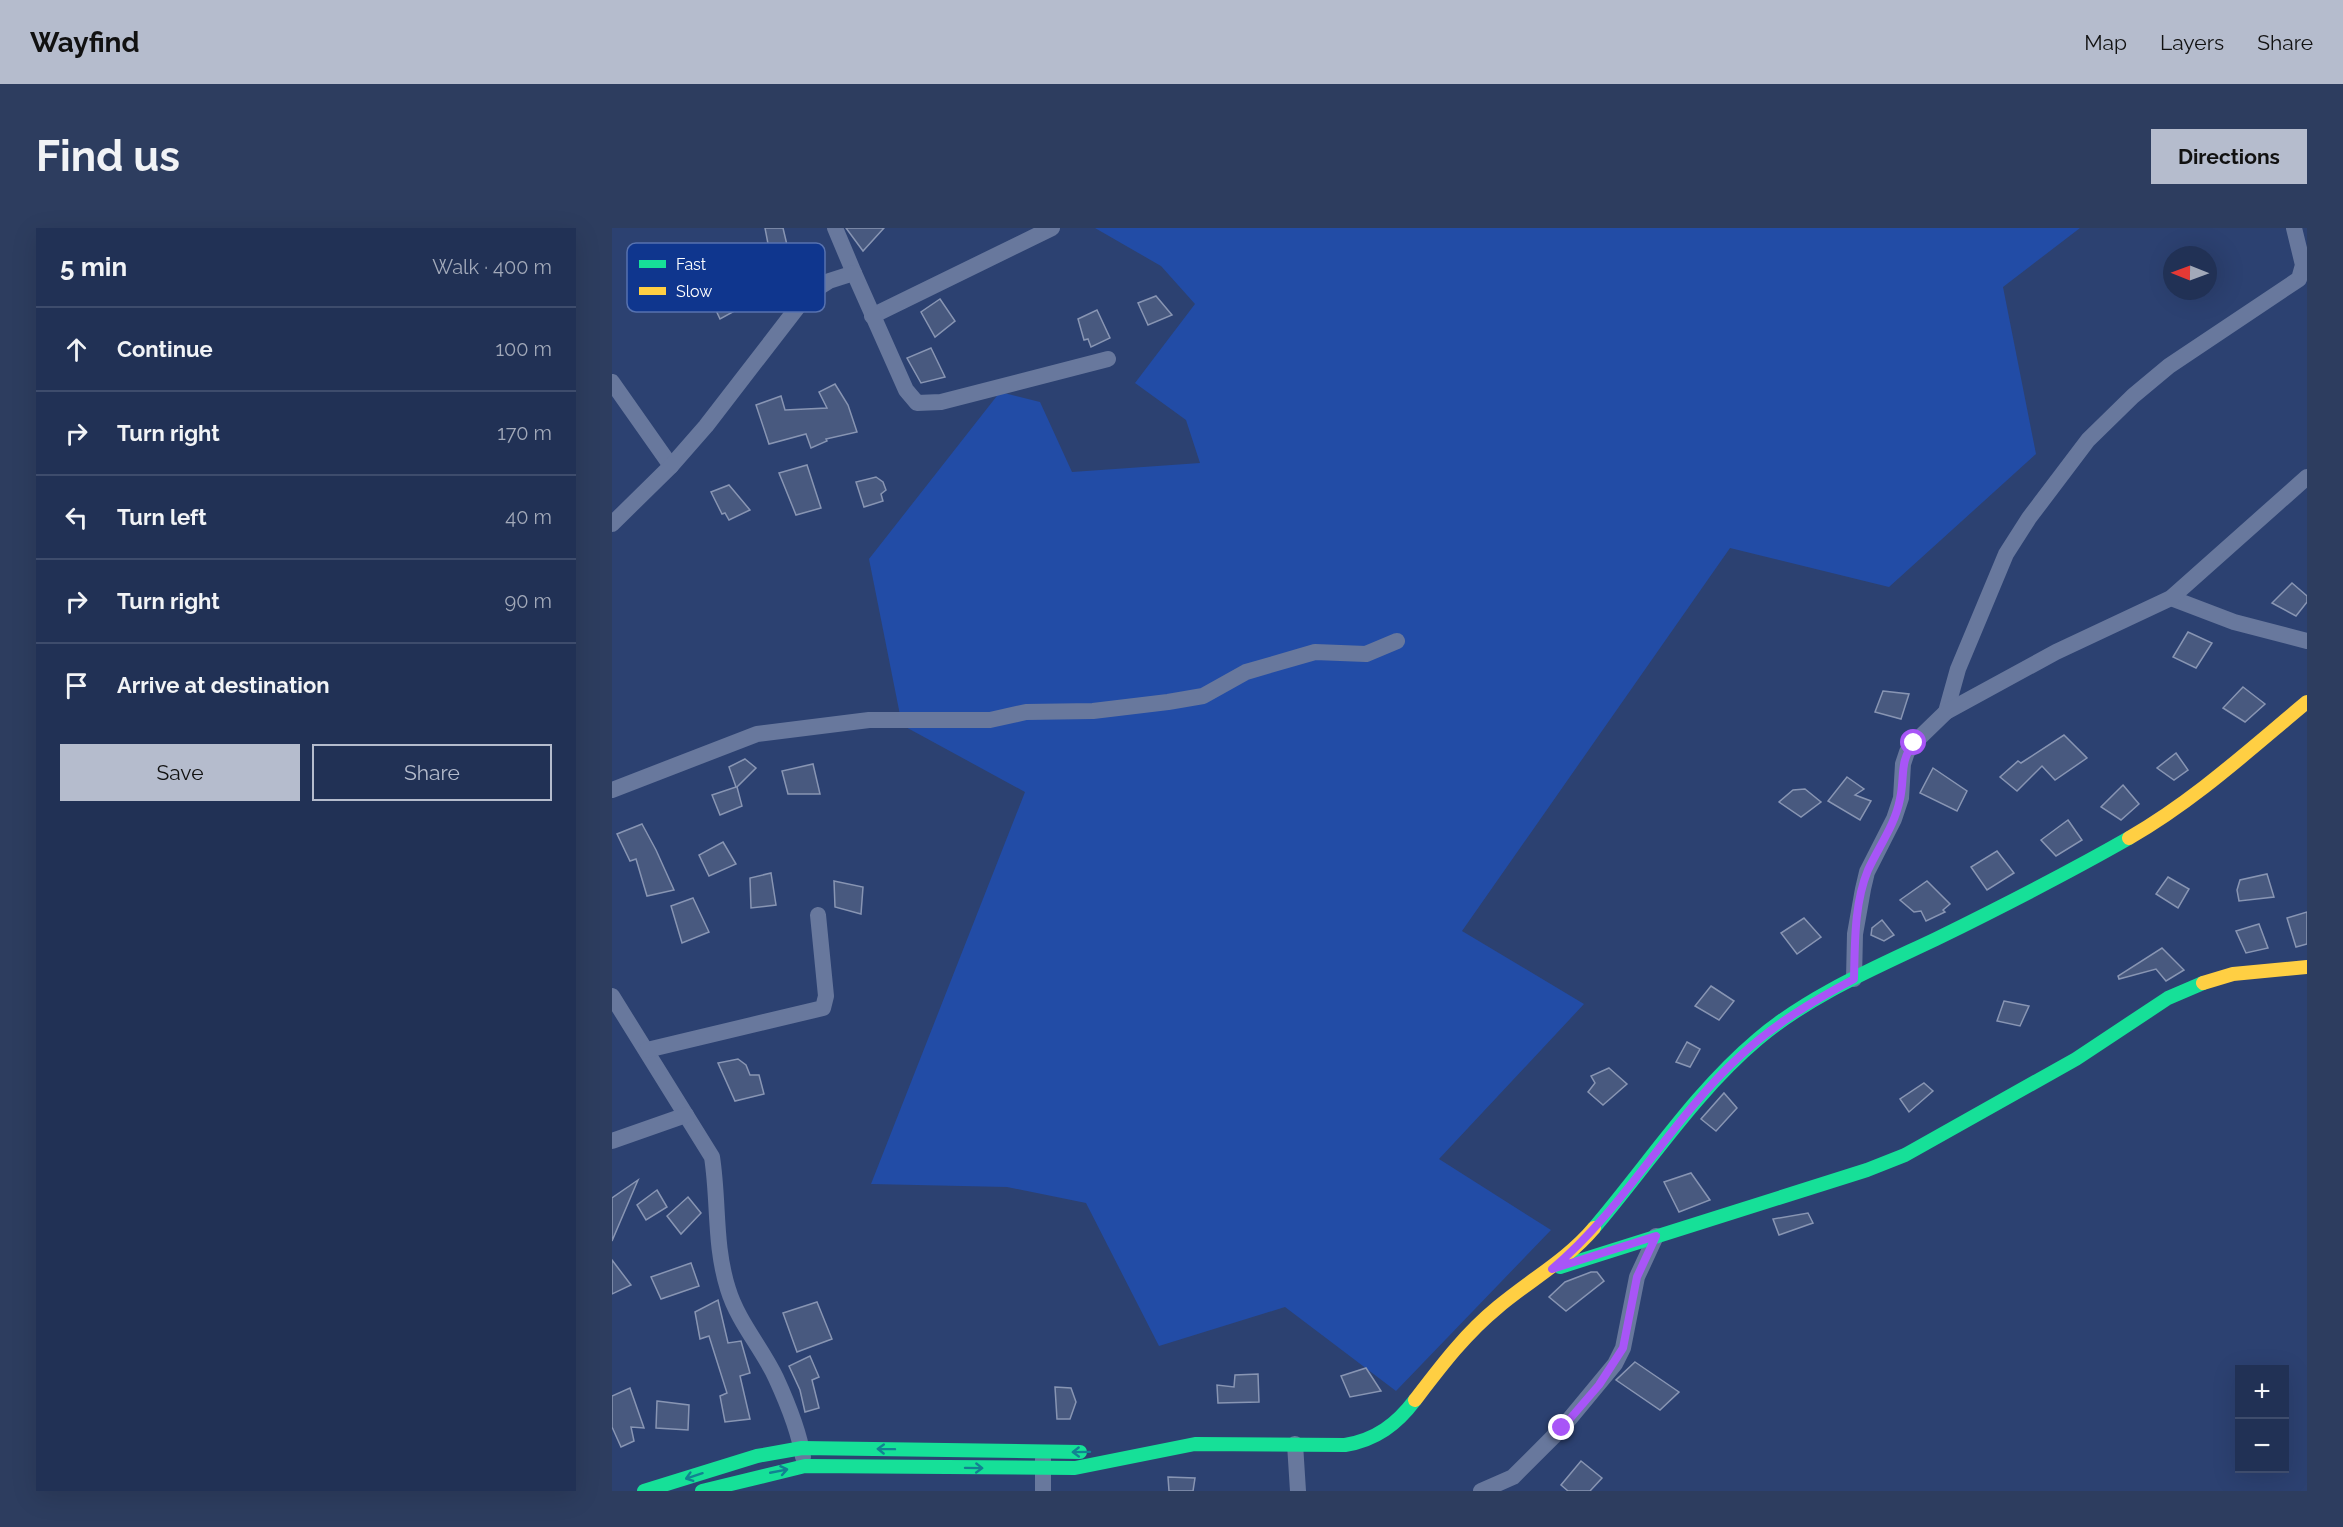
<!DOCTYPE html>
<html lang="en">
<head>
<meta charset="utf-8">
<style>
  body { margin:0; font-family:Raleway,sans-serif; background:#2d3d5f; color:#f1f3f6 }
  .controls { position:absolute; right:18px; bottom:18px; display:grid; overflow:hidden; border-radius:0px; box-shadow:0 6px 24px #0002 }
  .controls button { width:54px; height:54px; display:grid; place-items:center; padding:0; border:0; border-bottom:2px solid #3e4c6c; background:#213155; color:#f1f3f6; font:30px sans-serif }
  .compass { position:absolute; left:1551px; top:18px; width:54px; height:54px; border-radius:50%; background:#213155; box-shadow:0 6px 24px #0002; rotate:271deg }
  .stop { position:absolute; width:18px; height:18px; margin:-14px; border:4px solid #a855f7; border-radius:50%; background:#fff }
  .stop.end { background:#a855f7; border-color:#fff; box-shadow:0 2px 6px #0008 }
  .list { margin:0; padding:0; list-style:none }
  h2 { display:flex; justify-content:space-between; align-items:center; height:78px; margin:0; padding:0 24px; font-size:26px }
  h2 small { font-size:20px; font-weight:400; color:#a2a9b9 }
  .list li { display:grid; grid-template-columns:39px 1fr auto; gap:18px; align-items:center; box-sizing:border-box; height:84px; padding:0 24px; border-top:2px solid #3e4c6c }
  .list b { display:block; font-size:22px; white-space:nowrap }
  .list em { font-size:20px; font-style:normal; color:#a2a9b9 }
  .actions { display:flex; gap:12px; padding:18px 24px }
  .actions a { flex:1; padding:14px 0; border:2px solid #b5bccd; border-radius:0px; text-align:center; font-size:21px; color:#b5bccd }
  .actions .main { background:#b5bccd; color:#111 }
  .icon { flex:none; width:33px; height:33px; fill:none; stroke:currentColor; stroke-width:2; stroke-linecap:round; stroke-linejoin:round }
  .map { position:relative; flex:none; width:1695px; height:1263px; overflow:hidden; border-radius:0px }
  header { display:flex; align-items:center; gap:36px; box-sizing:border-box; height:84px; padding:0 30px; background:#b5bccd; color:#111 }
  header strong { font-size:28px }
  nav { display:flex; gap:33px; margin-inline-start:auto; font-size:21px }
  .intro { display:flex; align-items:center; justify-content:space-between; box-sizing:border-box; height:144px; padding:0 36px }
  h1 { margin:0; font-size:42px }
  .button { padding:15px 27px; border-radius:0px; background:#b5bccd; color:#111; font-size:21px; font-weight:700 }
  main { display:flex; gap:36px; padding:0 36px }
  aside { flex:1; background:#213155; border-radius:0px; box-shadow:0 6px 24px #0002 }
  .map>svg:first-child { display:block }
</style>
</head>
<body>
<header>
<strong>Wayfind</strong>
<nav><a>Map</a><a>Layers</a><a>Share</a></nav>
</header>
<div class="intro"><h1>Find us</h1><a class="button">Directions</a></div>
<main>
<aside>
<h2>5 min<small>Walk · 400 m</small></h2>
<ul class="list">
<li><svg class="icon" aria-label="ahead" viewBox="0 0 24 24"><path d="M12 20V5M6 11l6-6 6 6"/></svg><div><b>Continue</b></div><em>100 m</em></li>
<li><svg class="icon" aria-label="right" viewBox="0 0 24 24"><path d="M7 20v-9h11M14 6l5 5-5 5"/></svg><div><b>Turn right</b></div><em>170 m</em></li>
<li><svg class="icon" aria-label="left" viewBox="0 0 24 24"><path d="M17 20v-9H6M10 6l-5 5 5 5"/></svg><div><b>Turn left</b></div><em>40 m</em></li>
<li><svg class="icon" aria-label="right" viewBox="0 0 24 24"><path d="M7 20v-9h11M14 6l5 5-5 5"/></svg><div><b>Turn right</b></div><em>90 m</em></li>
<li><svg class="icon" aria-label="arrive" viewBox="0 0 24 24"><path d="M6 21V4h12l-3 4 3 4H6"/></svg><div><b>Arrive at destination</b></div></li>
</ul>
<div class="actions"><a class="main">Save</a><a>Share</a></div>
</aside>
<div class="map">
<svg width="1695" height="1263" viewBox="0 0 1695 1263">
  <rect width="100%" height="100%" fill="#2c4171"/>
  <path fill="#224ca6" d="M 483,0 L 1468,0 L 1391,59 L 1424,226 L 1277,359 L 1118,320 L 850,703 L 972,776 L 827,931 L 939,1002 L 784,1163 L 673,1079 L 547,1118 L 474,975 L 395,959 L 259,956 L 413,564 L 290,497 L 257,331 L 388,164 L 428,174 L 460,244 L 588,235 L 574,192 L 523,155 L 583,76 L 549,38 Z"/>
  <g fill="#48597f" stroke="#8895b3" stroke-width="1.5">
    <path d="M 153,0 L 171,0 L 175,17 L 157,21 Z"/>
    <path d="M 234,0 L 272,0 L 251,23 Z"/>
    <path d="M 116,52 L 130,79 L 108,91 L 96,65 Z"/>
    <path d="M 544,68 L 560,87 L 536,97 L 526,75 Z"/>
    <path d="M 328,71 L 343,93 L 323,109 L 309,84 Z"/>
    <path d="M 485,82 L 498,110 L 479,119 L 476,111 L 472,112 L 466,91 Z"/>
    <path d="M 319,120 L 333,149 L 309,155 L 295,130 Z"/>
    <path d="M 223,156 L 236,177 L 245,204 L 214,211 L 215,213 L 199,220 L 194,206 L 157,216 L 144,177 L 169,168 L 173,182 L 215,180 L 207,164 Z"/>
    <path d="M 195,237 L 209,280 L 184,287 L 167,245 Z"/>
    <path d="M 264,249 L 271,254 L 274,262 L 269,266 L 271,273 L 252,279 L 244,254 Z"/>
    <path d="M 117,257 L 138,282 L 117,292 L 113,285 L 110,286 L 99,264 Z"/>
    <path d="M 1680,355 L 1695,368 L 1695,374 L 1684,388 L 1660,375 Z"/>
    <path d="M 1576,404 L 1600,415 L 1584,440 L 1561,429 Z"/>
    <path d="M 1631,459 L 1653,476 L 1633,494 L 1611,480 Z"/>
    <path d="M 1271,463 L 1297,466 L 1289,491 L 1263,484 Z"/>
    <path d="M 1452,507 L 1475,530 L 1443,552 L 1430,538 L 1405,563 L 1388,549 L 1406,533 L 1409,535 Z"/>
    <path d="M 1564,525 L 1576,542 L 1562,552 L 1545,540 Z"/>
    <path d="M 133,531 L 144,540 L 125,559 L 130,578 L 108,587 L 100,567 L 124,559 L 117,539 Z"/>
    <path d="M 201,536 L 208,566 L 176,566 L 170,543 Z"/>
    <path d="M 1321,540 L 1355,563 L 1345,583 L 1308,565 Z"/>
    <path d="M 1235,549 L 1252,561 L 1243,567 L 1259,573 L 1248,592 L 1216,573 Z"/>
    <path d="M 1511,557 L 1527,576 L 1509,592 L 1489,579 Z"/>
    <path d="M 1193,561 L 1209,574 L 1189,589 L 1167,574 L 1181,562 Z"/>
    <path d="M 1456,592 L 1470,612 L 1444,628 L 1429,612 Z"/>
    <path d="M 30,596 L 44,622 L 62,662 L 35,668 L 24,631 L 18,633 L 5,606 Z"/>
    <path d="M 111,614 L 124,636 L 97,648 L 87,627 Z"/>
    <path d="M 1385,623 L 1402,645 L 1375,662 L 1359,639 Z"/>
    <path d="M 159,645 L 164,677 L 139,680 L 138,650 Z"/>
    <path d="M 1655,646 L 1662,669 L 1627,673 L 1625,662 L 1628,652 Z"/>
    <path d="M 1556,649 L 1577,661 L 1566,680 L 1544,666 Z"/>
    <path d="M 222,653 L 251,659 L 249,686 L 223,679 Z"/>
    <path d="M 1315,653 L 1338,676 L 1331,682 L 1333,684 L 1314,693 L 1309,683 L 1302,684 L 1288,672 Z"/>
    <path d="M 81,670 L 97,704 L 70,715 L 59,678 Z"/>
    <path d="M 1695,684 L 1695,716 L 1684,719 L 1675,690 Z"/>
    <path d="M 1192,690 L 1209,709 L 1185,726 L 1169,705 Z"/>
    <path d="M 1270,692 L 1282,707 L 1272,713 L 1259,707 L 1260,700 Z"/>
    <path d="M 1647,696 L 1656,720 L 1634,725 L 1624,703 Z"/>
    <path d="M 1550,720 L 1572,742 L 1554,753 L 1544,741 L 1507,751 L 1506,748 Z"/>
    <path d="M 1099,758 L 1122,773 L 1107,792 L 1083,778 Z"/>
    <path d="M 1392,773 L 1417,778 L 1408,798 L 1385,793 Z"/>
    <path d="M 1075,814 L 1088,821 L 1078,839 L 1064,834 Z"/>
    <path d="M 126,831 L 134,837 L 138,847 L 147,847 L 152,866 L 123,873 L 106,835 Z"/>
    <path d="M 997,840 L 1015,856 L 991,877 L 976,864 L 983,855 L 979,848 Z"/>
    <path d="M 1312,855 L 1321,863 L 1297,884 L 1288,871 Z"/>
    <path d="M 1112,865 L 1125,880 L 1104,903 L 1089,891 Z"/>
    <path d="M 1079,945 L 1098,972 L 1067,984 L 1052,954 Z"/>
    <path d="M 26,952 L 0,1013 L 0,970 Z"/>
    <path d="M 45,962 L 55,979 L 34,992 L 25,977 Z"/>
    <path d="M 76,969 L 89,985 L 69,1006 L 55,988 Z"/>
    <path d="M 1196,985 L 1201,995 L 1167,1007 L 1161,991 Z"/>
    <path d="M 0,1032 L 19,1057 L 0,1066 Z"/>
    <path d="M 79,1035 L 87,1058 L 49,1071 L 39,1049 Z"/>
    <path d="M 979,1044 L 985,1044 L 992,1053 L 954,1083 L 937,1069 L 953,1054 Z"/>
    <path d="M 106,1072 L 116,1115 L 129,1113 L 138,1145 L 128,1148 L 138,1191 L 113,1194 L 108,1168 L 115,1165 L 97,1108 L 88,1111 L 83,1084 Z"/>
    <path d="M 205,1074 L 220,1111 L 185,1124 L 171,1085 Z"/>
    <path d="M 198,1128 L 207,1149 L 200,1152 L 207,1180 L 193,1184 L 188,1162 L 177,1138 Z"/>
    <path d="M 1023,1134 L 1067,1164 L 1048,1182 L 1004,1152 Z"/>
    <path d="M 754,1140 L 769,1163 L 738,1169 L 729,1148 Z"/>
    <path d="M 646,1146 L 647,1174 L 606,1175 L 605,1157 L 622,1159 L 623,1147 Z"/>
    <path d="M 443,1159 L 459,1160 L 464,1174 L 458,1191 L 445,1191 Z"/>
    <path d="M 18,1160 L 32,1200 L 19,1199 L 22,1213 L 9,1219 L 0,1199 L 0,1168 Z"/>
    <path d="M 45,1173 L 77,1177 L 76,1202 L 44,1200 Z"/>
    <path d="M 969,1233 L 990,1250 L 978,1263 L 956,1263 L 949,1257 Z"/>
    <path d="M 556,1249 L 583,1250 L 581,1263 L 557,1263 Z"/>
  </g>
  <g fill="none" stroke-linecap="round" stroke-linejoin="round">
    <g stroke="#68789d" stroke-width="16">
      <path d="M 223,0 L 242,45"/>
      <path d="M 260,88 L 440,0"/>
      <path d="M 0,154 L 59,238"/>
      <path d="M 0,296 L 59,238 L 94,198 L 195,67 L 217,53 L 242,45 L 294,162 L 305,175 L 329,174 L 496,131"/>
      <path d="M 1559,370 L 1622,394 L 1695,413"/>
      <path d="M 1334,484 L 1346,441 L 1394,326 L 1417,290 L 1476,212 L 1521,168 L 1557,138 L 1687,51 L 1691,37 L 1682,0"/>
      <path d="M 0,562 L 145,506 L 257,492 L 378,492 L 414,484 L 481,483 L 556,474 L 591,468 L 634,444 L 703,424 L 754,426 L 785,413"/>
      <path d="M 1242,751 L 1243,706 L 1251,661 L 1255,644 L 1282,591 L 1289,570 L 1291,536 L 1295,524 L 1302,515 L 1334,484 L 1444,424 L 1559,370 L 1695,249"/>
      <path d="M 0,768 L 100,929 C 107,974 102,1017 116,1061 C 126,1094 150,1120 164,1150 C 175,1174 187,1203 191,1229"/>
      <path d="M 35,822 L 211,780 L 214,768 L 206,687"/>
      <path d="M 0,913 L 74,887"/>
      <path d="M 683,1216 L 686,1263"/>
      <path d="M 431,1231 L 431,1263"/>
      <path d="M 869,1263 L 901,1249 L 950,1200 L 1003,1136 L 1011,1120 L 1025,1049 L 1044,1008"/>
    </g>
    <g stroke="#16e098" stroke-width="14">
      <path d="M 982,1000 C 1036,937 1082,865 1146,811 C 1198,767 1263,740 1324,711 C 1389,679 1454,646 1517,610"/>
      <path d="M 948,1039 L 1255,942 L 1293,927 L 1464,831 L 1556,770 L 1591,755"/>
      <path d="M 32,1263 L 145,1228 L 190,1220 L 468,1224"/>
      <path d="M 90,1263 L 193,1238 L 463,1240 L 583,1216 L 733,1217 C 764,1212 785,1196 803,1172"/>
    </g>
    <g stroke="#ffcf43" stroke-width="14">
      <path d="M 1517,610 C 1583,572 1637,522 1695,474"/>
      <path d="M 1591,755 L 1621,746 L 1695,739"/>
      <path d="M 803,1172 C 829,1138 853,1106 886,1079 C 918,1052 955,1032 982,1000"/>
    </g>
  </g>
  <defs><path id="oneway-shaft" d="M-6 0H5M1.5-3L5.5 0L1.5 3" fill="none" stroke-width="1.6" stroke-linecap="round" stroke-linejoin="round" transform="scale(1.5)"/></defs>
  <g stroke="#128292">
    <use href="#oneway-shaft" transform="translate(274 1221) rotate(-179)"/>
    <use href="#oneway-shaft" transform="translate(469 1224) rotate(179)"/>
    <use href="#oneway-shaft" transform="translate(362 1240) rotate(1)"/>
    <use href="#oneway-shaft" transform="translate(167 1243) rotate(-11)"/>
    <use href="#oneway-shaft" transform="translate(82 1248) rotate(162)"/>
  </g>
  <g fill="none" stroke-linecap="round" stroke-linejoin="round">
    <path stroke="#a855f7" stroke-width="8" d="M 950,1200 L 987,1157 L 1011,1120 L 1025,1049 L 1044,1008 L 940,1041 C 1013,980 1058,892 1128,828 C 1162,796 1201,773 1242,751 C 1243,715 1242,676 1256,642 C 1267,618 1283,597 1288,571 C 1293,549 1287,533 1302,515"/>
  </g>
  <rect x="15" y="15" width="198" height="69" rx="9" fill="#0f368e" stroke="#5772b0" stroke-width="1.5"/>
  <rect x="27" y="32" width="27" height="8" fill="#16e098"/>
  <rect x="27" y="59" width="27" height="8" fill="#ffcf43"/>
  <g font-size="16" fill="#fff">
    <text x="64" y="42">Fast</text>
    <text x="64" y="69">Slow</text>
  </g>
</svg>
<div class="controls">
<button>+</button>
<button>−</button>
</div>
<svg class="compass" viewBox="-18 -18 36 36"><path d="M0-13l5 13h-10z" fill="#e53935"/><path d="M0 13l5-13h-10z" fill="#a2a9b9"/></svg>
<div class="stop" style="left:1302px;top:515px"></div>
<div class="stop end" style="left:950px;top:1200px"></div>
</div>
</main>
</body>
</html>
